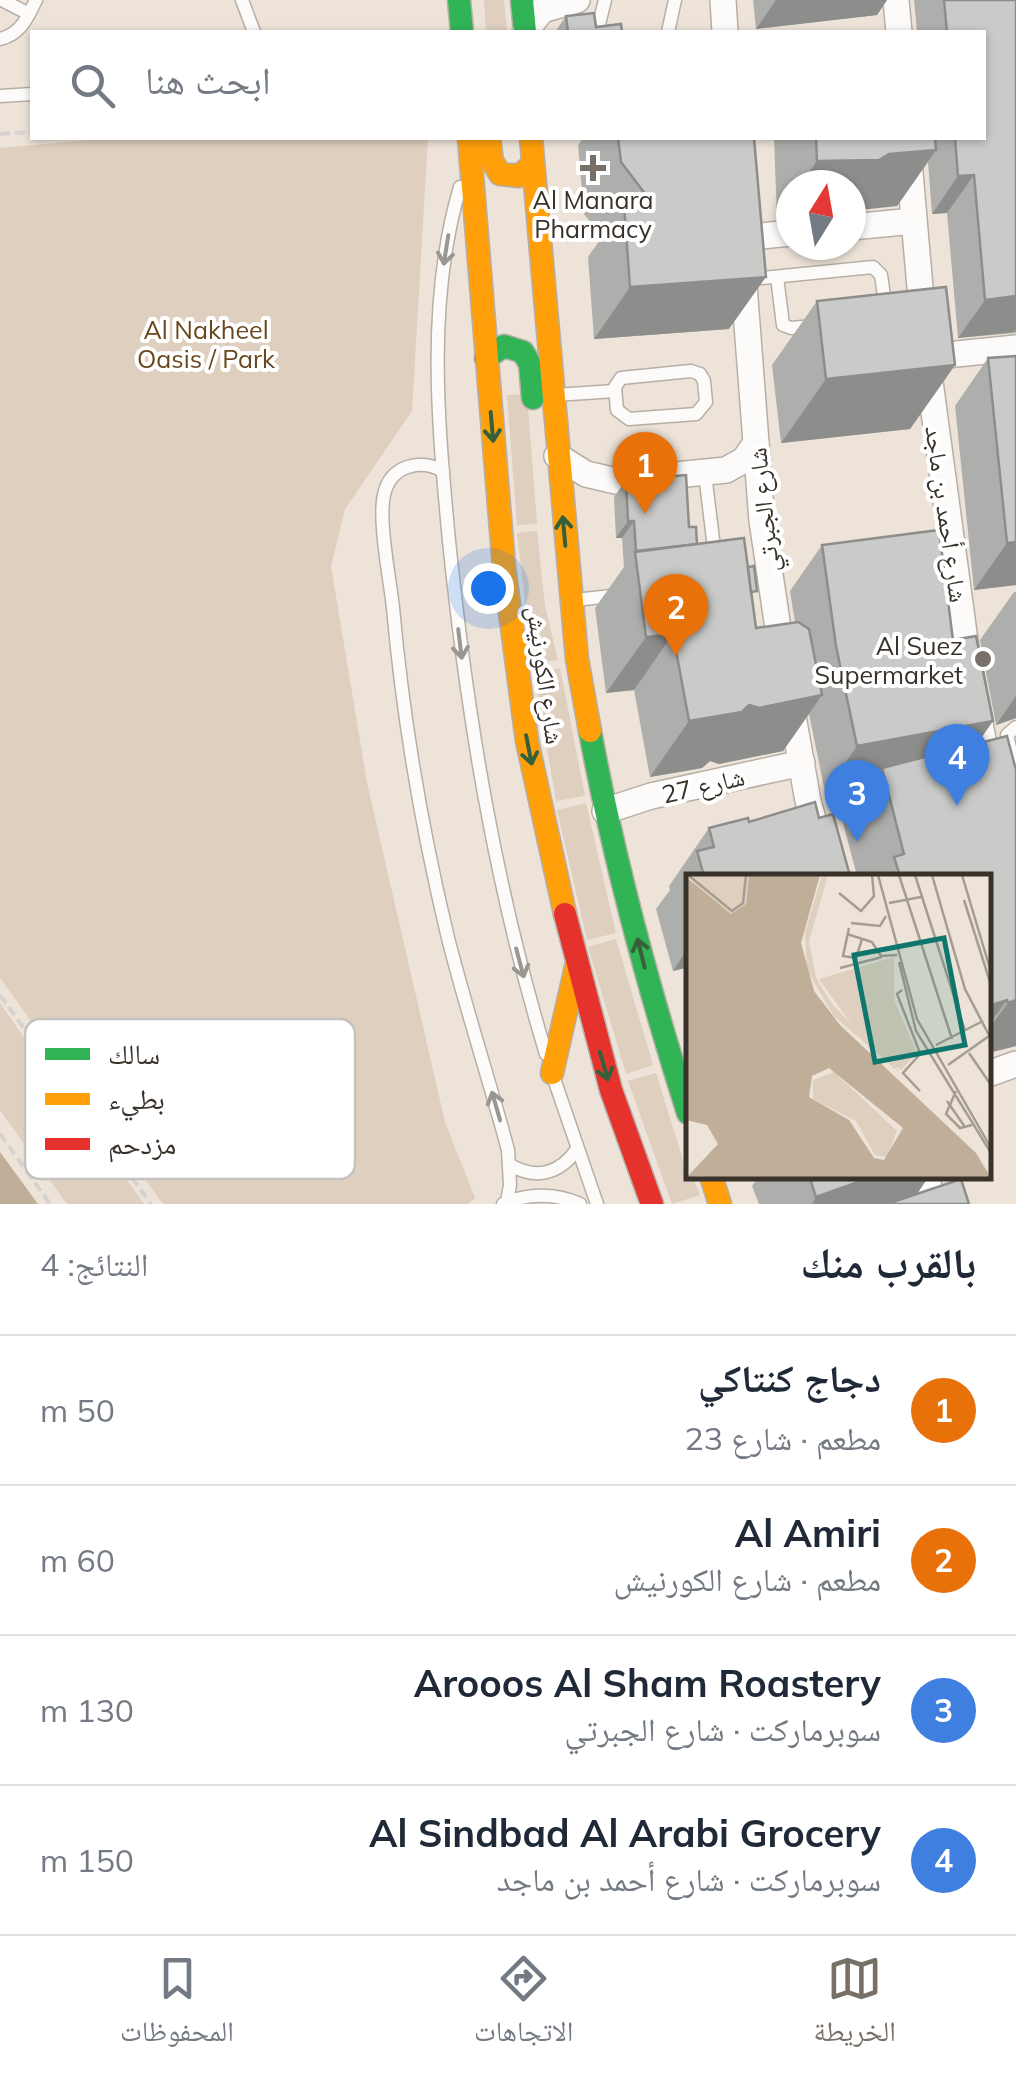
<!DOCTYPE html>
<html lang="ar">
<head>
<meta charset="utf-8">
<style>
  body { margin:0; font-family:Mulish,"Noto Naskh Arabic",sans-serif; background:#f2f2f3; color:#1f2937; direction:rtl }
  .compass { position:absolute; left:776px; top:170px; width:90px; height:90px; border-radius:50%; background:#fff; box-shadow:0 2px 8px #0004; rotate:11deg }
  .you { position:absolute; left:488px; top:588px; width:35px; height:35px; margin:-25px; border:8px solid #fff; border-radius:50%; background:#1a73e8; box-shadow:0 0 0 15px #1a73e833 }
  .badge { display:grid; place-items:center; width:65px; height:65px; border-radius:50%; background:#787067; color:#fff; font-size:32px; font-weight:700 }
  .pin { position:absolute; translate:-50% -82px; filter:drop-shadow(0 2px 5px #0008) }
  .pin::after { content:''; position:absolute; top:52px; width:35px; height:30px; background:inherit; clip-path:polygon(0 0,100% 0,50% 100%) }
  .list { margin:0; padding:0; list-style:none }
  h2 { display:flex; justify-content:space-between; align-items:center; height:130px; margin:0; padding:0 40px; font-size:42px }
  h2 small { font-size:32px; font-weight:400; color:#747a83 }
  .list li { display:grid; grid-template-columns:65px 1fr auto; gap:30px; align-items:center; box-sizing:border-box; height:150px; padding:0 40px; border-top:2px solid #e0e1e3 }
  .list b { display:block; font-size:38px; white-space:nowrap }
  .list p { margin:0; font-size:32px; white-space:nowrap; color:#747a83 }
  .list em { font-size:32px; font-style:normal; color:#747a83 }
  .icon { flex:none; width:55px; height:55px; fill:none; stroke:currentColor; stroke-width:2; stroke-linecap:round; stroke-linejoin:round }
  .map { position:relative; flex:none; width:1016px; height:1204px; overflow:hidden; direction:ltr }
  .search { position:absolute; background:#fff; box-shadow:0 2px 8px #0004; left:30px; right:30px; top:30px; height:110px; display:flex; align-items:center; gap:25px; box-sizing:border-box; padding:0 35px; border-radius:0px; color:#747a83; font-size:38px }
  .sheet { height:730px; background:#fff }
  nav { display:flex; justify-content:space-around; align-items:center; box-sizing:border-box; height:140px; border-top:2px solid #e0e1e3; background:#fff; font-size:28px; color:#747a83 }
  nav a { display:grid; justify-items:center; gap:5px }
  nav .on { color:#787067 }
  .map>svg:first-child { display:block }
</style>
</head>
<body>
<div class="map">
<svg width="1016" height="1204" viewBox="0 0 1016 1204">
  <rect width="100%" height="100%" fill="#ede3d8"/>
  <g fill="#decfbe">
    <path d="M 484,0 L 504,0 L 507,32 L 486,32 Z"/>
    <path d="M 111,138 L 428,138 L 412,411 L 345,509 L 331,566 L 367,783 L 445,1122 L 475,1198 L 467,1204 L 163,1204 L 0,978 L 0,148 Z"/>
    <path d="M 527,394 L 537,524 L 517,525 L 507,395 Z"/>
    <path d="M 537,531 L 545,606 L 558,660 L 532,663 L 517,533 Z"/>
    <path d="M 560,668 L 585,796 L 556,801 L 534,673 Z"/>
    <path d="M 586,803 L 616,933 L 587,940 L 557,810 Z"/>
    <path d="M 616,939 L 653,1065 L 626,1074 L 588,947 Z"/>
    <path d="M 0,1003 L 13,1022 L 144,1204 L 67,1204 L 0,1110 Z"/>
    <path d="M 656,1073 L 688,1176 L 692,1177 L 700,1195 L 672,1204 L 628,1081 Z"/>
  </g>
  <path fill="#c0ae99" d="M 0,1152 L 38,1204 L 0,1204 Z"/>
  <g fill="none" stroke-linecap="round" stroke-linejoin="round">
    <g stroke="#b7afa6" stroke-width="15">
      <g id="lane">
        <path d="M 2,0 L 29,14"/>
        <path d="M 242,0 L 254,32"/>
        <path d="M 603,32 L 599,24 L 605,0"/>
        <path d="M 668,32 L 675,0"/>
        <path d="M 0,39 C 21,34 27,18 36,0"/>
        <path d="M 0,96 L 32,94"/>
        <path d="M 460,187 C 426,302 438,423 449,541 C 467,715 495,886 546,1054"/>
        <path d="M 777,277 L 783,325 L 791,328 L 813,326"/>
        <path d="M 751,279 L 873,267 L 881,275 L 886,310"/>
        <path d="M 691,371 L 700,374 L 704,381 L 706,402 L 696,414 L 629,419 L 617,410 L 615,387 L 621,378 Z"/>
        <path d="M 555,395 L 615,391"/>
        <path d="M 443,471 C 419,458 390,466 384,495 C 378,521 390,579 393,608 C 403,719 422,830 448,938 C 466,1009 489,1079 508,1150 L 510,1185 L 507,1202"/>
        <path d="M 705,474 L 715,556"/>
        <path d="M 575,600 L 620,595"/>
        <path d="M 1016,727 L 1007,735 L 1016,773"/>
        <path d="M 552,1073 L 597,1204"/>
        <path d="M 510,1165 C 536,1180 560,1174 577,1149"/>
        <path d="M 503,1204 C 527,1193 556,1193 580,1204"/>
      </g>
    </g>
    <g stroke="#b7afa6" stroke-width="28">
      <g id="street">
        <path d="M 723,0 L 725,32"/>
        <path d="M 896,0 L 899,32"/>
        <path d="M 525,32 L 542,10 L 577,0"/>
        <path d="M 907,138 L 923,322"/>
        <path d="M 851,227 L 914,221"/>
        <path d="M 741,238 L 791,233"/>
        <path d="M 743,272 L 762,521 L 782,655"/>
        <path d="M 927,357 L 1016,348"/>
        <path d="M 928,367 L 966,648 L 989,772"/>
        <path d="M 557,456 L 586,474 L 616,481 L 726,470 L 744,460 L 756,443"/>
        <path d="M 790,699 L 808,801 L 829,876"/>
        <path d="M 605,811 L 651,796 L 802,763"/>
        <path d="M 988,1074 L 1016,1064"/>
        <path d="M 925,1176 L 935,1204"/>
      </g>
    </g>
    <g stroke="#b7afa6" stroke-width="25">
      <g id="fast">
        <path d="M 459,0 L 462,32"/>
        <path d="M 522,0 L 525,32"/>
        <path d="M 486,358 L 504,346 L 523,352 L 530,364 L 533,398"/>
        <path d="M 590,731 C 614,861 648,987 688,1113"/>
      </g>
    </g>
    <g stroke="#b7afa6" stroke-width="25">
      <g id="slow">
        <path d="M 469,138 L 504,567 L 527,741 L 565,914"/>
        <path d="M 489,138 L 492,161 L 500,174 L 519,176 L 533,164"/>
        <path d="M 531,138 L 577,659 L 590,731"/>
        <path d="M 552,1073 L 576,967"/>
        <path d="M 711,1176 L 720,1204"/>
      </g>
    </g>
    <g stroke="#b7afa6" stroke-width="25">
      <path id="jam" d="M 565,914 L 611,1090 L 652,1204"/>
    </g>
    <g stroke="#d5d2d0" stroke-width="4" stroke-dasharray="10 5" stroke-linecap="butt">
      <path d="M 0,134 L 32,132"/>
      <path d="M 0,995 L 151,1204"/>
      <path d="M 0,1134 L 50,1204"/>
    </g>
    <use href="#lane" stroke="#fcfbf9" stroke-width="12"/>
    <use href="#street" stroke="#fcfbf9" stroke-width="25"/>
    <use href="#fast" stroke="#30b455" stroke-width="22"/>
    <use href="#slow" stroke="#ff9f0a" stroke-width="22"/>
    <use href="#jam" stroke="#e5322d" stroke-width="22"/>
  </g>
  <g fill="#aeafac">
    <path d="M 753,0 L 887,0 L 877,15 L 756,29 Z"/>
    <path d="M 914,0 L 1016,0 L 1016,333 L 958,338 L 947,213 L 932,214 L 928,162 L 897,206 L 851,185 L 791,185 L 791,218 L 777,218 L 774,138 L 984,138 L 984,32 L 917,32 Z"/>
    <path d="M 566,16 L 596,27 L 622,32 L 555,32 Z"/>
    <path d="M 583,138 L 754,138 L 729,329 L 594,339 L 588,257 L 602,237 L 584,214 L 578,145 Z"/>
    <path d="M 817,301 L 955,365 L 910,429 L 781,443 L 772,365 Z"/>
    <path d="M 988,358 L 1016,585 L 974,590 L 955,406 Z"/>
    <path d="M 626,480 L 689,527 L 697,544 L 752,598 L 756,628 L 795,622 L 790,591 L 822,545 L 953,640 L 993,721 L 977,743 L 1016,770 L 1016,1046 L 988,1053 L 988,876 L 857,876 L 843,823 L 871,783 L 825,792 L 809,714 L 783,751 L 719,764 L 710,761 L 702,768 L 650,777 L 634,690 L 606,693 L 595,608 L 624,567 L 622,538 L 616,538 L 614,497 Z"/>
    <path d="M 1014,592 L 1016,592 L 1016,718 L 996,725 L 980,640 Z"/>
    <path d="M 819,818 L 850,876 L 688,876 L 688,977 L 685,968 L 673,971 L 656,909 L 670,890 L 669,886 L 709,828 L 749,822 Z"/>
    <path d="M 759,1176 L 929,1176 L 917,1194 L 969,1204 L 759,1204 L 752,1186 Z"/>
  </g>
  <g fill="#8d8e8c">
    <path d="M 776,0 L 887,0 L 877,15 L 756,29 Z"/>
    <path d="M 936,150 L 897,206 L 851,211 L 851,185 L 800,185 L 817,161 Z"/>
    <path d="M 974,175 L 947,213 L 932,214 L 958,176 Z"/>
    <path d="M 791,198 L 791,218 L 777,218 Z"/>
    <path d="M 766,277 L 729,329 L 594,339 L 630,287 Z"/>
    <path d="M 1016,296 L 1016,330 L 1014,332 L 958,338 L 985,300 Z"/>
    <path d="M 955,365 L 910,429 L 781,443 L 826,379 Z"/>
    <path d="M 628,521 L 634,521 L 622,538 L 616,538 Z"/>
    <path d="M 1016,542 L 1016,585 L 974,590 L 1007,543 Z"/>
    <path d="M 673,634 L 634,690 L 606,693 L 646,637 Z"/>
    <path d="M 822,695 L 783,751 L 719,764 L 710,761 L 702,768 L 650,777 L 689,721 L 749,705 Z"/>
    <path d="M 1016,696 L 1016,718 L 996,725 Z"/>
    <path d="M 993,721 L 961,767 L 882,768 L 871,783 L 825,792 L 857,746 Z"/>
    <path d="M 688,948 L 688,963 L 685,968 L 673,971 Z"/>
    <path d="M 1007,1000 L 988,1026 L 988,1006 Z"/>
    <path d="M 1016,1000 L 1016,1046 L 988,1053 L 988,1030 L 1008,1003 Z"/>
    <path d="M 875,1176 L 929,1176 L 910,1204 L 812,1204 L 816,1197 Z"/>
  </g>
  <g fill="#cacbc8" stroke="#8d8e8c" stroke-width="2.5">
    <path d="M 944,0 L 1016,0 L 1016,296 L 985,300 L 974,175 L 958,176 L 955,138 L 984,138 L 984,32 L 947,32 Z"/>
    <path d="M 594,13 L 596,27 L 621,24 L 622,32 L 568,32 L 566,16 Z"/>
    <path d="M 618,138 L 754,138 L 766,277 L 630,287 L 624,205 L 652,203 L 621,162 Z"/>
    <path d="M 816,138 L 935,138 L 936,150 L 889,154 L 879,160 L 817,161 Z"/>
    <path d="M 946,287 L 955,365 L 826,379 L 817,301 Z"/>
    <path d="M 1016,356 L 1016,542 L 1007,543 L 988,358 Z"/>
    <path d="M 686,475 L 689,527 L 696,527 L 697,544 L 636,551 L 634,521 L 628,521 L 626,480 Z"/>
    <path d="M 939,530 L 953,640 L 976,636 L 993,721 L 857,746 L 836,646 L 822,545 Z"/>
    <path d="M 744,538 L 756,628 L 798,622 L 809,629 L 822,695 L 759,708 L 749,705 L 742,712 L 689,721 L 673,634 L 646,637 L 635,552 Z"/>
    <path d="M 754,566 L 757,591 L 751,592 L 748,567 Z"/>
    <path d="M 1007,736 L 1016,770 L 1016,1000 L 1008,1003 L 1007,1000 L 988,1006 L 988,876 L 900,876 L 894,857 L 904,854 L 882,768 Z"/>
    <path d="M 815,802 L 819,818 L 833,814 L 850,876 L 704,876 L 697,851 L 714,847 L 709,828 L 748,818 L 749,822 Z"/>
    <path d="M 809,1176 L 875,1176 L 816,1197 Z"/>
    <path d="M 961,1179 L 969,1204 L 887,1204 Z"/>
  </g>
  <defs><path id="oneway-shaft" d="M-6 0H5M1.5-3L5.5 0L1.5 3" fill="none" stroke-width="1.6" stroke-linecap="round" stroke-linejoin="round" transform="scale(2.5)"/></defs>
  <g stroke="#9a9692">
    <use href="#oneway-shaft" transform="translate(446 250) rotate(99)"/>
    <use href="#oneway-shaft" transform="translate(460 644) rotate(83)"/>
    <use href="#oneway-shaft" transform="translate(520 963) rotate(75)"/>
    <use href="#oneway-shaft" transform="translate(496 1106) rotate(-106)"/>
  </g>
  <g stroke="#366039">
    <use href="#oneway-shaft" transform="translate(492 427) rotate(85)"/>
    <use href="#oneway-shaft" transform="translate(564 531) rotate(-95)"/>
    <use href="#oneway-shaft" transform="translate(529 750) rotate(79)"/>
    <use href="#oneway-shaft" transform="translate(641 953) rotate(-104)"/>
    <use href="#oneway-shaft" transform="translate(604 1066) rotate(74)"/>
  </g>
  <g fill="#787067" stroke="#fff" stroke-width="4">
    <path d="M588 153h10v10h10v10h-10v10h-10v-10h-10v-10h10z"/>
    <circle cx="983" cy="659" r="10"/>
  </g>
  <g text-anchor="middle" dominant-baseline="central" stroke-width="8" stroke-linejoin="round" paint-order="stroke">
    <g font-size="25" fill="#39322a" stroke="#fff">
      <text x="593" y="199">Al Manara<tspan x="593" dy="29">Pharmacy</tspan></text>
      <text x="963" y="645" text-anchor="end">Al Suez<tspan x="963" dy="29">Supermarket</tspan></text>
    </g>
    <g font-size="25" fill="#69481e" stroke="#fff">
      <text x="206" y="329">Al Nakheel<tspan x="206" dy="29">Oasis / Park</tspan></text>
    </g>
    <g font-size="25" fill="#39322a" stroke="#fff">
      <text transform="translate(763 510) rotate(-96)">شارع الجبرتي</text>
      <text transform="translate(947 514) rotate(82)">شارع أحمد بن ماجد</text>
      <text transform="translate(546 675) rotate(82)">شارع الكورنيش</text>
      <text transform="translate(703 785) rotate(-13)">شارع 27</text>
    </g>
  </g>
  <g transform="translate(686 874)">
    <rect width="305" height="305" fill="#ede3d8"/>
    <path d="M 0,1 L 63,1 L 60,30 L 50,40 L 38,39 ZM 136,1 L 142,1 L 123,67 L 130,104 L 146,130 L 166,151 L 133,105 L 208,83 L 208,126 L 231,179 L 215,196 L 209,192 L 214,199 L 148,142 L 121,96 L 119,59 ZM 148,198 L 211,257 L 201,283 L 189,281 L 170,247 L 127,225 L 127,206 Z" fill="#decfbe"/>
    <path d="M 63,1 L 134,1 L 115,69 L 128,117 L 154,151 L 290,279 L 305,304 L 0,304 L 32,270 L 21,251 L 0,246 L 0,3 L 45,40 L 60,30 ZM 143,194 L 217,254 L 198,286 L 188,284 L 163,246 L 123,223 L 126,202 Z" fill="#c0ae99" fill-rule="evenodd"/>
    <path fill="none" stroke="#a59c92" stroke-width="2.5" d="M 2,1 L 46,37 L 57,29 L 60,1M 192,1 L 231,145 L 305,274M 213,1 L 266,165M 229,1 L 279,157M 246,1 L 279,115 L 305,165M 276,1 L 305,98M 153,19 L 175,37 L 188,22 L 186,1M 278,26 L 305,111M 203,29 L 235,23M 165,49 L 194,52 L 200,42M 163,54 L 157,82 L 170,84 L 176,65M 161,60 L 186,68 L 195,82 L 211,81M 213,88 L 230,157 L 305,279M 154,94 L 196,83M 216,116 L 211,120 L 234,179M 250,171 L 295,148M 283,179 L 305,211M 262,191 L 303,162M 234,217 L 217,199 L 236,178M 270,217 L 260,240 L 274,254 L 286,251M 261,227 L 279,253"/>
    <path fill="#0f766e" fill-opacity="0.15" stroke="#0f766e" stroke-width="5" d="M 258,64 L 279,171 L 189,188 L 168,81 Z"/>
    <rect width="305" height="305" fill="none" stroke="#39322a" stroke-width="5"/>
  </g>
  <rect x="25" y="1019" width="330" height="160" rx="15" fill="#fff" stroke="#c4c2bf" stroke-width="2.5"/>
  <rect x="45" y="1048" width="45" height="12" fill="#30b455"/>
  <rect x="45" y="1093" width="45" height="12" fill="#ff9f0a"/>
  <rect x="45" y="1138" width="45" height="12" fill="#e5322d"/>
  <g font-size="28" fill="#39322a">
    <text x="108" y="1064">سالك</text>
    <text x="108" y="1109">بطيء</text>
    <text x="108" y="1154">مزدحم</text>
  </g>
</svg>
<svg class="compass" viewBox="-18 -18 36 36"><path d="M0-13l5 13h-10z" fill="#e53935"/><path d="M0 13l5-13h-10z" fill="#747a83"/></svg>
<div class="you"></div>
<div class="pin badge" style="left:645px;top:514px;background:#e8710a">1</div>
<div class="pin badge" style="left:676px;top:656px;background:#e8710a">2</div>
<div class="pin badge" style="left:857px;top:842px;background:#3f7fe0">3</div>
<div class="pin badge" style="left:957px;top:806px;background:#3f7fe0">4</div>
<div class="search"><svg class="icon" aria-label="search" viewBox="0 0 24 24"><circle cx="10" cy="10" r="6"/><path d="M15 15l6 6"/></svg>ابحث هنا</div>
</div>
<section class="sheet">
<h2>بالقرب منك<small>النتائج: 4</small></h2>
<ul class="list">
<li><span class="badge" style="background:#e8710a">1</span><div><b>دجاج كنتاكي</b><p>مطعم · شارع 23</p></div><em>50 m</em></li>
<li><span class="badge" style="background:#e8710a">2</span><div><b>Al Amiri</b><p>مطعم · شارع الكورنيش</p></div><em>60 m</em></li>
<li><span class="badge" style="background:#3f7fe0">3</span><div><b>Arooos Al Sham Roastery</b><p>سوبرماركت · شارع الجبرتي</p></div><em>130 m</em></li>
<li><span class="badge" style="background:#3f7fe0">4</span><div><b>Al Sindbad Al Arabi Grocery</b><p>سوبرماركت · شارع أحمد بن ماجد</p></div><em>150 m</em></li>
</ul>
</section>
<nav>
<a class="on"><svg class="icon" aria-label="map" viewBox="0 0 24 24"><path d="M3 6l6-2 6 2 6-2v14l-6 2-6-2-6 2zM9 4v14M15 6v14"/></svg>الخريطة</a>
<a><svg class="icon" aria-label="directions" viewBox="0 0 24 24"><path d="M12 3l9 9-9 9-9-9zM9 14v-3h6M13 9l2 2-2 2"/></svg>الاتجاهات</a>
<a><svg class="icon" aria-label="saved" viewBox="0 0 24 24"><path d="M7 4h10v16l-5-4-5 4z"/></svg>المحفوظات</a>
</nav>
</body>
</html>
